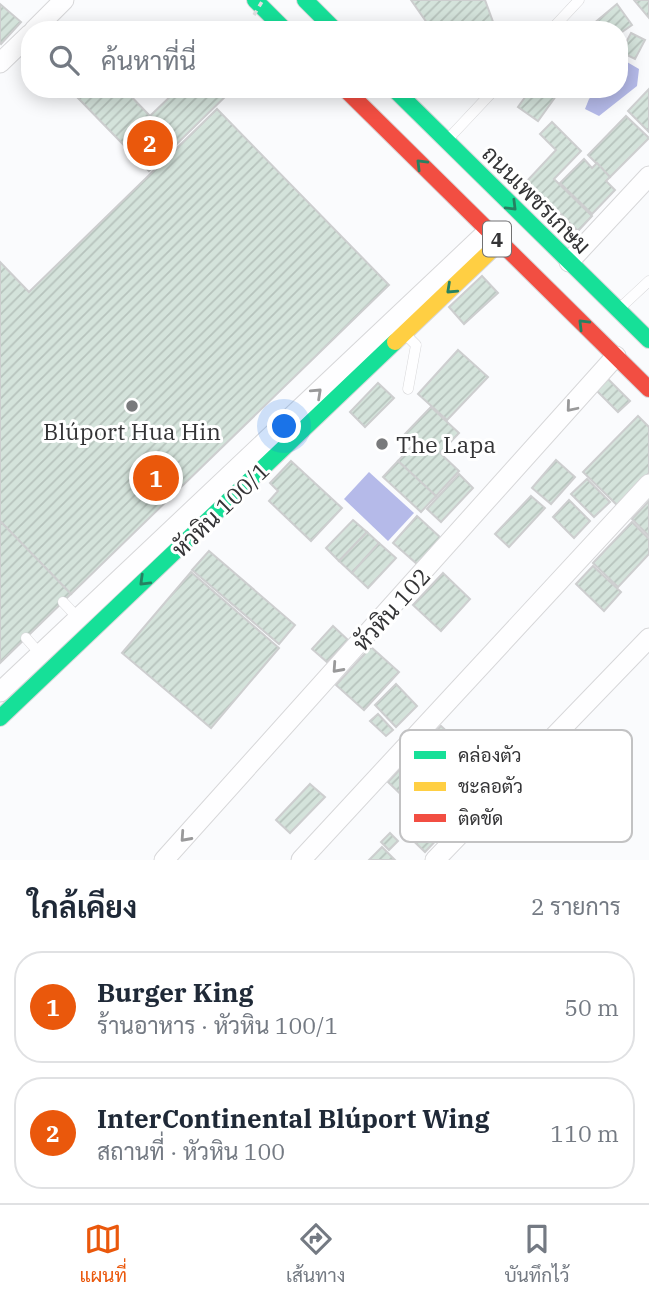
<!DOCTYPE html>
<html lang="th">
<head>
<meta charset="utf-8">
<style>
  body { margin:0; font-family:"IBM Plex Serif",Sarabun,serif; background:#f6f6f7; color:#1f2937 }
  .you { position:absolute; left:285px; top:427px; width:24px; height:24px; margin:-18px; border:5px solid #fff; border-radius:50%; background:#1a73e8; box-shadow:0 0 0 10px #1a73e833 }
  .badge { display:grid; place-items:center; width:46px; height:46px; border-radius:50%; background:#ea580c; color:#fff; font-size:23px; font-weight:700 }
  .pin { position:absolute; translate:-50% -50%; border:4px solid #fff; box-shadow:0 2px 7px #0006 }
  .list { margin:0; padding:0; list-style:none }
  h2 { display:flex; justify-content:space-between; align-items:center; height:91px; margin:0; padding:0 28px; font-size:30px }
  h2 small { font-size:23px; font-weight:400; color:#747a83 }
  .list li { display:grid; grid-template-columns:46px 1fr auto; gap:21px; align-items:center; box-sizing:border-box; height:112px; margin:0 14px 14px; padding:0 14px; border:2px solid #e0e1e3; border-radius:28px }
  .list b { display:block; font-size:26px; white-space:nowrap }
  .list p { margin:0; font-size:23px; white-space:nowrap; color:#747a83 }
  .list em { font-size:23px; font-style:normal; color:#747a83 }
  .icon { flex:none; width:38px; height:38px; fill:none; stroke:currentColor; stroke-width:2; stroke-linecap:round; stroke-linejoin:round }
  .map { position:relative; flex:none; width:649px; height:860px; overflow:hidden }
  .search { position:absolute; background:#fff; box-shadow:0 4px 18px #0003; left:21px; right:21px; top:21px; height:77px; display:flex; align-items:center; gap:18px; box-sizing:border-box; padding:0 24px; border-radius:28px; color:#747a83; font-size:26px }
  .sheet { height:343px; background:#fff }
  nav { display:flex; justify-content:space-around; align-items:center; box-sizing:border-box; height:98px; border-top:2px solid #e0e1e3; background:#fff; font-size:19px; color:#747a83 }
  nav a { display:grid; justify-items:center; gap:4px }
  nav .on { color:#ea580c }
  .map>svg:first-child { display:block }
</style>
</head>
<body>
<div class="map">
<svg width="649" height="860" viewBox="0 0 649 860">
  <defs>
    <pattern id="building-hatch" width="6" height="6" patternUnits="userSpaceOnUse" patternTransform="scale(1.75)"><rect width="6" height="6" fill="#d4e3db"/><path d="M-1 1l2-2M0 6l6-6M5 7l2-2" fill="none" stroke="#b7c3bd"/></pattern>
  </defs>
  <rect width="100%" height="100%" fill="#fafbfd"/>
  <g fill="#b5bae9">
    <path d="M 627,62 L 639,69 L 637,86 L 599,116 L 585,109 L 589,99 L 598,89 L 619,89 L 619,67 Z"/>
    <path d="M 369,472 L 414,513 L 388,541 L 344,499 Z"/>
  </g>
  <g fill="url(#building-hatch)" stroke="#cdcecf" stroke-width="2">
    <path d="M 411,0 L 485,0 L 496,30 L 432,30 Z"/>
    <path d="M 634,0 L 649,0 L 649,18 Z"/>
    <path d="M 0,4 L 21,22 L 1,44 L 0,43 Z"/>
    <path d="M 617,4 L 632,25 L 619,34 L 619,30 L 586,30 Z"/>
    <path d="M 631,33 L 645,40 L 635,59 L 621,52 Z"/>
    <path d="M 83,89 L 124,89 L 150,116 L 178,89 L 233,89 L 149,171 L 76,96 Z"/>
    <path d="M 531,89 L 561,89 L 538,121 L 518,107 Z"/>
    <path d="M 649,89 L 649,132 L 628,111 Z"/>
    <path d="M 217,109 L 389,285 L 71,594 L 0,521 L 0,262 L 29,292 Z"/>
    <path d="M 626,116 L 649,138 L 610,177 L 588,155 Z"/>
    <path d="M 552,122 L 581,151 L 554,179 L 592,216 L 578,231 L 527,181 L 556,150 L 540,134 Z"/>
    <path d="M 584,159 L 592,168 L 597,163 L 610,177 L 606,181 L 615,190 L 592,214 L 560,183 Z"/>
    <path d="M 482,276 L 498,293 L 464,324 L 449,307 Z"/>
    <path d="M 458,350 L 488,377 L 447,420 L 418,394 Z"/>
    <path d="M 608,379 L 630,401 L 618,412 L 596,390 Z"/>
    <path d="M 378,383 L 394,398 L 365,427 L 350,412 Z"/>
    <path d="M 431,407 L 459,433 L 440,453 L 459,471 L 436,496 L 398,461 L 415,443 L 405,434 Z"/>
    <path d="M 638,416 L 649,427 L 649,473 L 617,505 L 583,472 Z"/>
    <path d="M 556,460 L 575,477 L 551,504 L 532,488 Z"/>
    <path d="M 291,461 L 342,508 L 311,541 L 269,501 L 278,491 L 270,483 Z"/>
    <path d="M 398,461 L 436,496 L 421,512 L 383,477 Z"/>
    <path d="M 459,474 L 473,488 L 441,522 L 427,509 Z"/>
    <path d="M 587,479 L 610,502 L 594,517 L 571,494 Z"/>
    <path d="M 531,496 L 545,508 L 509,547 L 495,534 Z"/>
    <path d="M 569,500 L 590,521 L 574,538 L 553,517 Z"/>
    <path d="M 649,501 L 649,536 L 632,519 Z"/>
    <path d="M 417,516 L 441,538 L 417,564 L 393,543 Z"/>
    <path d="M 353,520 L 367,532 L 339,561 L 326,548 Z"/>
    <path d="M 0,521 L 71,594 L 0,663 Z"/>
    <path d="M 632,522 L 649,539 L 649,554 L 618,587 L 593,563 Z"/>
    <path d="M 367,532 L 379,543 L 352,573 L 339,561 Z"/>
    <path d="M 379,543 L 396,558 L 368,588 L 352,573 Z"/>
    <path d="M 209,551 L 295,625 L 279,644 L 192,570 Z"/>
    <path d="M 593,566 L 621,592 L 604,611 L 576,584 Z"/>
    <path d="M 191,572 L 279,648 L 211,728 L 122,653 Z"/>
    <path d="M 443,573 L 470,599 L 441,631 L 413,605 Z"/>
    <path d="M 333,626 L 348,640 L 327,662 L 312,649 Z"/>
    <path d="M 371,647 L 399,672 L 364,710 L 336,685 Z"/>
    <path d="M 396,684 L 417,706 L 396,727 L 375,705 Z"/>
    <path d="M 378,714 L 393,730 L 386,736 L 370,721 Z"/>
    <path d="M 441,726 L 465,748 L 436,779 L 412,756 Z"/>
    <path d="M 407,762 L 436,790 L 417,810 L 388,782 Z"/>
    <path d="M 310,784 L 325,797 L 290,833 L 276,820 Z"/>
    <path d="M 437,792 L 461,814 L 425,852 L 401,829 Z"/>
    <path d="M 390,833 L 398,841 L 389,850 L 381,842 Z"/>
    <path d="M 382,847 L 395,860 L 369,860 Z"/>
  </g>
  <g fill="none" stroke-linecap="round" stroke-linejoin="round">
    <g stroke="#d7d7d9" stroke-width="11">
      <g id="lane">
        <path d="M 551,30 L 579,0"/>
        <path d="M 449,138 L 495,89"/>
        <path d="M 620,308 L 649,281"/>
        <path d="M 405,334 L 416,345 L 408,389"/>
        <path d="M 63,602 L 78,618"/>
        <path d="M 26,638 L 40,654"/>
      </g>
    </g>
    <g stroke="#d7d7d9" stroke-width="21">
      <g id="street">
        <path d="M 34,30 L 64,0"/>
        <path d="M 0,63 L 30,34"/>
        <path d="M 569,262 L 649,176"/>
        <path d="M 0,692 L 488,231"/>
        <path d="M 164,860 L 616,356"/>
        <path d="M 301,860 L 649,484"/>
        <path d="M 435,860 L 649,638"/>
      </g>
    </g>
    <g stroke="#d7d7d9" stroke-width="18">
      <g id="fast">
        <path d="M 255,0 L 285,30"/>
        <path d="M 305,0 L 335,30"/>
        <path d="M 394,89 L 649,340"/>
        <path d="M 0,718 L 395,342"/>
      </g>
    </g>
    <g stroke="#d7d7d9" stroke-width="18">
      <path id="slow" d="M 395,342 L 500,242"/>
    </g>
    <g stroke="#d7d7d9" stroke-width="18">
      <path id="jam" d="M 345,89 L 649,389"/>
    </g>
    <use href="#lane" stroke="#fefeff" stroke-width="10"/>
    <use href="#street" stroke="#fefeff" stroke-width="19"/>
    <use href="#fast" stroke="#16e098" stroke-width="16"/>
    <use href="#slow" stroke="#ffcf43" stroke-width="16"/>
    <use href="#jam" stroke="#f24e42" stroke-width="16"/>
    <path stroke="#dfdfe0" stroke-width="3.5" stroke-dasharray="5 5" stroke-linecap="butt" d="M 254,15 L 263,0"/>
  </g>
  <defs><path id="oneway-chevron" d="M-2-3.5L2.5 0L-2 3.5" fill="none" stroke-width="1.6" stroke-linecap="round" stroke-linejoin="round" transform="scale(1.75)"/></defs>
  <g stroke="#268162">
    <use href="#oneway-chevron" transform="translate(421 164) rotate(-135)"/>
    <use href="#oneway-chevron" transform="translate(512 206) rotate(45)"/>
    <use href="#oneway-chevron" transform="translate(451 289) rotate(137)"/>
    <use href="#oneway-chevron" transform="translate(583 324) rotate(-135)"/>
    <use href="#oneway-chevron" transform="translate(144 581) rotate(136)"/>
  </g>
  <g stroke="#99999a">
    <use href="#oneway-chevron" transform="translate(317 393) rotate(-43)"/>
    <use href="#oneway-chevron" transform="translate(571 407) rotate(130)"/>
    <use href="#oneway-chevron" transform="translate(337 668) rotate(132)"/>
    <use href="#oneway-chevron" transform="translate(185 837) rotate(132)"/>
  </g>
  <g fill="#797a7c" stroke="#fff" stroke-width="2.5">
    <circle cx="132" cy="406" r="7"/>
    <circle cx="382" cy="444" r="7"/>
  </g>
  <g text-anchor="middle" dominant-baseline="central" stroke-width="6" stroke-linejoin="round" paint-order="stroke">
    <rect fill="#fff" stroke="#717172" stroke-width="2" x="483" y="221.5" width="28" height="35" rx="5"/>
    <g font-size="21" font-weight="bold" fill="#343436">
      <text x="497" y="239">4</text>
    </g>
    <g font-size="23" fill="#343436" stroke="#fff">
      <text transform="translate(537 199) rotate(45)">ถนนเพชรเกษม</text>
      <text transform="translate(220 509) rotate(-44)">หัวหิน 100/1</text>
      <text transform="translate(391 609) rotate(-48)">หัวหิน 102</text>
    </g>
    <g font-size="23" fill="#343436" stroke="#fff">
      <text x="132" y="431">Blúport Hua Hin</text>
      <text x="396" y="444" text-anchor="start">The Lapa</text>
    </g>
  </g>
  <rect x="400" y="730" width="232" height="112" rx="10" fill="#fff" stroke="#c2c2c3" stroke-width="2"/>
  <rect x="414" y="751" width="32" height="8" fill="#16e098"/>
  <rect x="414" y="782" width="32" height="9" fill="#ffcf43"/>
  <rect x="414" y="814" width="32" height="8" fill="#f24e42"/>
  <g font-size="19" fill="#343436">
    <text x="458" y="762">คล่องตัว</text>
    <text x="458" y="793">ชะลอตัว</text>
    <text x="458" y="825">ติดขัด</text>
  </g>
</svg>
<div class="you"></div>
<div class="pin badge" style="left:156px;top:478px">1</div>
<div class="pin badge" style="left:150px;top:143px">2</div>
<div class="search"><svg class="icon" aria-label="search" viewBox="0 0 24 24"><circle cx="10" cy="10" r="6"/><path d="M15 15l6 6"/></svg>ค้นหาที่นี่</div>
</div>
<section class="sheet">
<h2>ใกล้เคียง<small>2 รายการ</small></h2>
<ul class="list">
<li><span class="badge">1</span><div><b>Burger King</b><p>ร้านอาหาร · หัวหิน 100/1</p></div><em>50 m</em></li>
<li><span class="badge">2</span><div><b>InterContinental Blúport Wing</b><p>สถานที่ · หัวหิน 100</p></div><em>110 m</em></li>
</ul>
</section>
<nav>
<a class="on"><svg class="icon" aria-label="map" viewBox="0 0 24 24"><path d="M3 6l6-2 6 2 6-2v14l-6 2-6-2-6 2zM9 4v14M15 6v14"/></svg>แผนที่</a>
<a><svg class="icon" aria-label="directions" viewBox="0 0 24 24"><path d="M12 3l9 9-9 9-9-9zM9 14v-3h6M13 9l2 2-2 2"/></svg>เส้นทาง</a>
<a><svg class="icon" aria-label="saved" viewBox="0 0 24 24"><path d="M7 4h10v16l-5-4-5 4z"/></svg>บันทึกไว้</a>
</nav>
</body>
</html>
